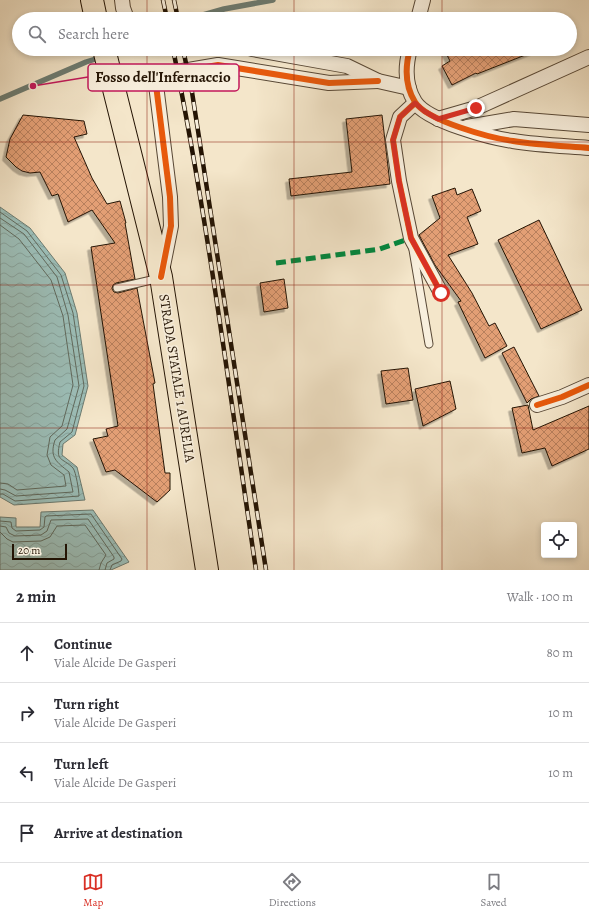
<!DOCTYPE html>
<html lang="en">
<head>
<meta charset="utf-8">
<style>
  body { margin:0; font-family:Alegreya,serif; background:#f2f2f3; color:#2b2b33 }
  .controls { position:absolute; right:12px; bottom:12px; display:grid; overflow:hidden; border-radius:4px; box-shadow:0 2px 6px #0003 }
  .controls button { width:36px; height:36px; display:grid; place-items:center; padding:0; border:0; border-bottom:1px solid #e1e1e2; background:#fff; color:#2b2b33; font:20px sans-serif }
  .scale { position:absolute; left:12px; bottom:10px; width:55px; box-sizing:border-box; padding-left:4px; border:2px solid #241404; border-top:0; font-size:11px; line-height:14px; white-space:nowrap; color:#241404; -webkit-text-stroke:3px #f8efdd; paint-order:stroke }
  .stop { position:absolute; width:12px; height:12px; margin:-9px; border:3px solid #d93025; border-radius:50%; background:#fff }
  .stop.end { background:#d93025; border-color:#fff; box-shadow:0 1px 4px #0008 }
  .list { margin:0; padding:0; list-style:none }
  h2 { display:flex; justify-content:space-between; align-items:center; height:52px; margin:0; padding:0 16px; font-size:17px }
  h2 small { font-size:13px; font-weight:400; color:#7c7c81 }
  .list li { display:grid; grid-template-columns:26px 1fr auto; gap:12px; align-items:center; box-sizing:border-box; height:60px; padding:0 16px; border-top:1px solid #e1e1e2 }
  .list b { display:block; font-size:15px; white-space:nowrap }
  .list p { margin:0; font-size:13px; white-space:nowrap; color:#7c7c81 }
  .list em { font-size:13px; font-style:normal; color:#7c7c81 }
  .icon { flex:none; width:22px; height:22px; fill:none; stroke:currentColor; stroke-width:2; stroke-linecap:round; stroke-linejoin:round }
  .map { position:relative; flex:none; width:589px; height:570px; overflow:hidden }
  .search { position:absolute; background:#fff; box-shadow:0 2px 6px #0003; left:12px; right:12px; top:12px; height:44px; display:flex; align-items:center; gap:10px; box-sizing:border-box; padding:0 14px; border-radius:22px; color:#7c7c81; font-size:15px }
  .sheet { height:292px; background:#fff }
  nav { display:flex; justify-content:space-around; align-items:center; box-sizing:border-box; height:56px; border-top:1px solid #e1e1e2; background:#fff; font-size:11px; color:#7c7c81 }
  nav a { display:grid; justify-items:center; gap:2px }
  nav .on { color:#d93025 }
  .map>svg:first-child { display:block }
</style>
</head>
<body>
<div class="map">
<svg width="589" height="570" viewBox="0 0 589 570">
  <defs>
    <pattern id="water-waves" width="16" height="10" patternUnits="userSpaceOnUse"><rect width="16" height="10" fill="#9cbfb9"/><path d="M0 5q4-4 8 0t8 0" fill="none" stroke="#86a39d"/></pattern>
    <pattern id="building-cross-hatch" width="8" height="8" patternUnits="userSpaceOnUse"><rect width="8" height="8" fill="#e39f74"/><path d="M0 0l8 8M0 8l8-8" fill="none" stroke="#b8805d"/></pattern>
    <filter id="shadow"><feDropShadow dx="-3.5" dy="3.5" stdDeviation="0" flood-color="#0004"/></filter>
  </defs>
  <rect width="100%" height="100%" fill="#f4e6ca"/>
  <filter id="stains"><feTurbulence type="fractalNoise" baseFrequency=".005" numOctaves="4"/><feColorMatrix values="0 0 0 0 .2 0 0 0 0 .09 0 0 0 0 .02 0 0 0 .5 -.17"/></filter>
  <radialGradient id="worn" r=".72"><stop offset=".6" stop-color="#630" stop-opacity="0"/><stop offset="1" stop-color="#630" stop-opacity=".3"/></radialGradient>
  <g fill="url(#water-waves)" stroke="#6c7b71">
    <path d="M 0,207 L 30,228 L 65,273 L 77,313 L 88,386 L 75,435 L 63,444 L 62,455 L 77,467 L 85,500 L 14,505 L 0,497 Z"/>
    <path d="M 93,510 L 129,562 L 111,570 L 0,570 L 0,517 L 16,518 L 16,527 L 40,527 L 41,512 Z"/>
  </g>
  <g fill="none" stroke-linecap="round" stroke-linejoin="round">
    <g stroke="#606a5e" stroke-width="1">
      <path d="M 0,212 L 27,231 L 61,275 L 73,313 L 84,386 L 72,432 L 60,442 C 55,462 62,457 73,468 C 76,472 79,491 79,496 L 15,501 L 3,494 L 0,494"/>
      <path d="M 0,218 L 24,234 L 57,277 L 68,315 L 79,386 L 67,429 L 55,440 C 49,458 57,462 69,472 L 73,492 L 16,496 L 5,490 L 0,489"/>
      <path d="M 0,225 L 19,239 L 51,280 L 63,316 L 73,385 L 62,426 L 50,437 L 47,455 L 51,465 L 64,475 L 66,486 L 17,490 L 8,484 L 0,483"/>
      <path d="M 0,521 L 11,522 L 12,528 L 16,531 L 40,530 L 44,527 L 45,517 L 46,516 L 91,514 L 122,559 L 121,561 L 112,565 L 110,570"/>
      <path d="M 0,526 L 6,527 L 9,533 L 15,536 L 41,535 L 47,531 L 51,520 L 88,519 L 114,557 L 114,559 L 107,563 L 105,570"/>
      <path d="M 0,532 L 7,539 L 13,542 L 41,541 L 50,537 L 57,526 L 85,525 L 106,555 L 101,563 L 99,570"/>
    </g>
    <g stroke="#6c7b71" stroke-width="5.5">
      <path d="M 189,19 L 224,9 L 273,0"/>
      <path d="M 111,54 L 123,49"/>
      <path d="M 0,99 L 86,62 L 102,57"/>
    </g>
  </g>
  <g fill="url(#building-cross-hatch)" stroke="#241404" filter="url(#shadow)">
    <path d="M 444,49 L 538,49 L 538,50 L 477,74 L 476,73 L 452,85 L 442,66 L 450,61 Z"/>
    <path d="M 23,115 L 84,121 L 87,134 L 74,137 L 92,178 L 107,204 L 120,201 L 126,223 L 125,223 L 135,279 L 116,283 L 113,285 L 112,289 L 114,292 L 118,293 L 137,288 L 155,383 L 153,384 L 165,473 L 170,473 L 170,490 L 157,502 L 115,470 L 106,472 L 93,439 L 108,436 L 106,429 L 118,426 L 91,247 L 115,243 L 92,210 L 68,222 L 58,194 L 52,196 L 40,172 L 30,173 L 22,171 L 16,167 L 6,157 L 10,139 Z"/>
    <path d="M 382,115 L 390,184 L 291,196 L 289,179 L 352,172 L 346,119 Z"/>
    <path d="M 455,188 L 457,195 L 472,189 L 481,211 L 467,217 L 478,244 L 448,255 L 472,293 L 489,326 L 495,323 L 507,346 L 485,358 L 458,302 L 461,301 L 435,265 L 419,235 L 440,218 L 432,196 Z"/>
    <path d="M 539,220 L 582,310 L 541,329 L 498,240 Z"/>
    <path d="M 284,279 L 288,308 L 264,312 L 260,283 Z"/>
    <path d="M 514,347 L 539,396 L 531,399 L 527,403 L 502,353 Z"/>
    <path d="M 408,368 L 413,400 L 386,404 L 381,371 Z"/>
    <path d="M 450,381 L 456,409 L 423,426 L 415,389 Z"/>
    <path d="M 528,405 L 533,430 L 589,406 L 589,449 L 552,466 L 545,448 L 522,453 L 512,408 Z"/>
  </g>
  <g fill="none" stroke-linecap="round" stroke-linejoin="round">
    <g stroke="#584836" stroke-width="9">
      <g id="service">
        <path d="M 413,250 L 429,344"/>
        <path d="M 117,288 L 160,278"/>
      </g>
    </g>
    <g stroke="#584836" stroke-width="16">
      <g id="minor">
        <path d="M 122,0 L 123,8 L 127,19"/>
        <path d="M 418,19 L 423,0"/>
        <path d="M 252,49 L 347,66 L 378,81 L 409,88"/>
        <path d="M 410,49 C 405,67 405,86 415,102 C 427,121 491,138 513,141 C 538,145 564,146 589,148"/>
        <path d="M 415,103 L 400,117 L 393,140 L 399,181 L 411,238 L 441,293"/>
        <path d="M 438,119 L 476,108 L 589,57"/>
        <path d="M 467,127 L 514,119 L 589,125"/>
        <path d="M 162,271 L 171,226 L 170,197 L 156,85 L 159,75 L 218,65 L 329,83 L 378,81"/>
        <path d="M 537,405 L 562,397 L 589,385"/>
      </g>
    </g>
    <g stroke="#241404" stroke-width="24">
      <g id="primary">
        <path d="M 92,0 L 96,19"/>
        <path d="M 104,49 L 161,277 L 207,570"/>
      </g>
    </g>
    <use href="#service" stroke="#f8efdd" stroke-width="7"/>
    <use href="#minor" stroke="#f8efdd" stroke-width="14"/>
    <use href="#primary" stroke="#f4e6ca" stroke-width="22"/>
    <g stroke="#241404" stroke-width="4.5">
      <g id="rail">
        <path d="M 163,0 L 167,19"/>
        <path d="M 174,0 L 178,19"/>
        <path d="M 173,49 C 208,221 230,396 256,570"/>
        <path d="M 183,49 L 192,92 L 266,570"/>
      </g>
    </g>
    <use href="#rail" stroke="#f8efdd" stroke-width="3" stroke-dasharray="9" stroke-linecap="butt"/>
    <path stroke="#00873e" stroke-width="5" stroke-dasharray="10 5" stroke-linecap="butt" d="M 276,263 L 380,249 L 411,238"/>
    <g stroke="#f8efdd" stroke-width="8">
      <g id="cycleway">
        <path d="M 410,49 C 405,67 405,86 415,102 C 427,121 491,138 513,141 C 538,145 564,146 589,148"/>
        <path d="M 415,103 L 400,117 L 393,140 L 399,181 L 411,238 L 441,293"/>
        <path d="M 161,277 L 171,226 L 170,197 L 156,85 L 159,75 L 218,65 L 329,83 L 378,81"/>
        <path d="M 537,405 L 562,397 L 589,385"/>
      </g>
    </g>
    <use href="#cycleway" stroke="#e8590c" stroke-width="6"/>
  </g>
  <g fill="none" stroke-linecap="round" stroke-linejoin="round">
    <path stroke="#d93025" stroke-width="5" d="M 441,293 L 411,238 L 399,181 L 393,140 L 400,117 L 415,103 L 424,111 L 438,119 L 476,108"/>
  </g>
  <path fill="none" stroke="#8f2418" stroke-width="1" stroke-opacity="0.55" d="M 147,0 L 147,19M 294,0 L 294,19M 442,0 L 442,19M 147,49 L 147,570M 294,49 L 294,570M 442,49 L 442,570M 0,142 L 589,142M 0,285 L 589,285M 0,428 L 589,428"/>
  <g text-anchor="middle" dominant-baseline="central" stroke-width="3" stroke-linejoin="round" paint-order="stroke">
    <g font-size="14" fill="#241404" stroke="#f8efdd">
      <text transform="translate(177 378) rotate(81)">STRADA STATALE 1 AURELIA</text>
    </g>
  </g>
  <path fill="none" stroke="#c2185b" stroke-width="1.5" d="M33 86L88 77"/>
  <circle fill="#c2185b" stroke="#f8efdd" stroke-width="1.5" cx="33" cy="86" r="4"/>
  <rect fill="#f8efdd" stroke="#c2185b" stroke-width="1.5" x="88" y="64" width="151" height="27" rx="4"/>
  <g font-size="15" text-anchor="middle" font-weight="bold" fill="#241404">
    <text x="163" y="82">Fosso dell'Infernaccio</text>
  </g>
  <rect width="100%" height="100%" filter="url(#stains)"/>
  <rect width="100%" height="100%" fill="url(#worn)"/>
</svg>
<div class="controls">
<button><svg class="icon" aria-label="locate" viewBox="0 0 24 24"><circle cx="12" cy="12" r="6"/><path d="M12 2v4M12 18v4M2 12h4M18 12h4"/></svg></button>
</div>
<div class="scale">20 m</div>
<div class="stop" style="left:441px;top:293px"></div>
<div class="stop end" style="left:476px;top:108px"></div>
<div class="search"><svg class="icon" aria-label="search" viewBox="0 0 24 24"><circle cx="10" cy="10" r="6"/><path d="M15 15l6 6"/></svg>Search here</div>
</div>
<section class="sheet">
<h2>2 min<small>Walk · 100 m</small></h2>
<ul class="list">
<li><svg class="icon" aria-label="ahead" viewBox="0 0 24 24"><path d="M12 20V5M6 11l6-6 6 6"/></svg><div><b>Continue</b><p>Viale Alcide De Gasperi</p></div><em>80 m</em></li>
<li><svg class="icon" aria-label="right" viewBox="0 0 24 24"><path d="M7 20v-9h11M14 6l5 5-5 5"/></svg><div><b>Turn right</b><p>Viale Alcide De Gasperi</p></div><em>10 m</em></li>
<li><svg class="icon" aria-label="left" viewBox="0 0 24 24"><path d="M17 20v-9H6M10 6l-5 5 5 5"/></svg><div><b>Turn left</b><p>Viale Alcide De Gasperi</p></div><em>10 m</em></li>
<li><svg class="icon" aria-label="arrive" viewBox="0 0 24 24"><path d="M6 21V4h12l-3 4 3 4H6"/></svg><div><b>Arrive at destination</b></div></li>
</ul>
</section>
<nav>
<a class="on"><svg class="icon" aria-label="map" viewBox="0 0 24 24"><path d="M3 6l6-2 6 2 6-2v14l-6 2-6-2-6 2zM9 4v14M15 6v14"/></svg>Map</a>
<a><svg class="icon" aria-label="directions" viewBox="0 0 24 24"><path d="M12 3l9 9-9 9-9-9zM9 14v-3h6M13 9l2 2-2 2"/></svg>Directions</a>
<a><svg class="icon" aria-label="saved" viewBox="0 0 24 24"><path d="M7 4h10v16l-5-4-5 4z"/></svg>Saved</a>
</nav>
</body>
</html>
